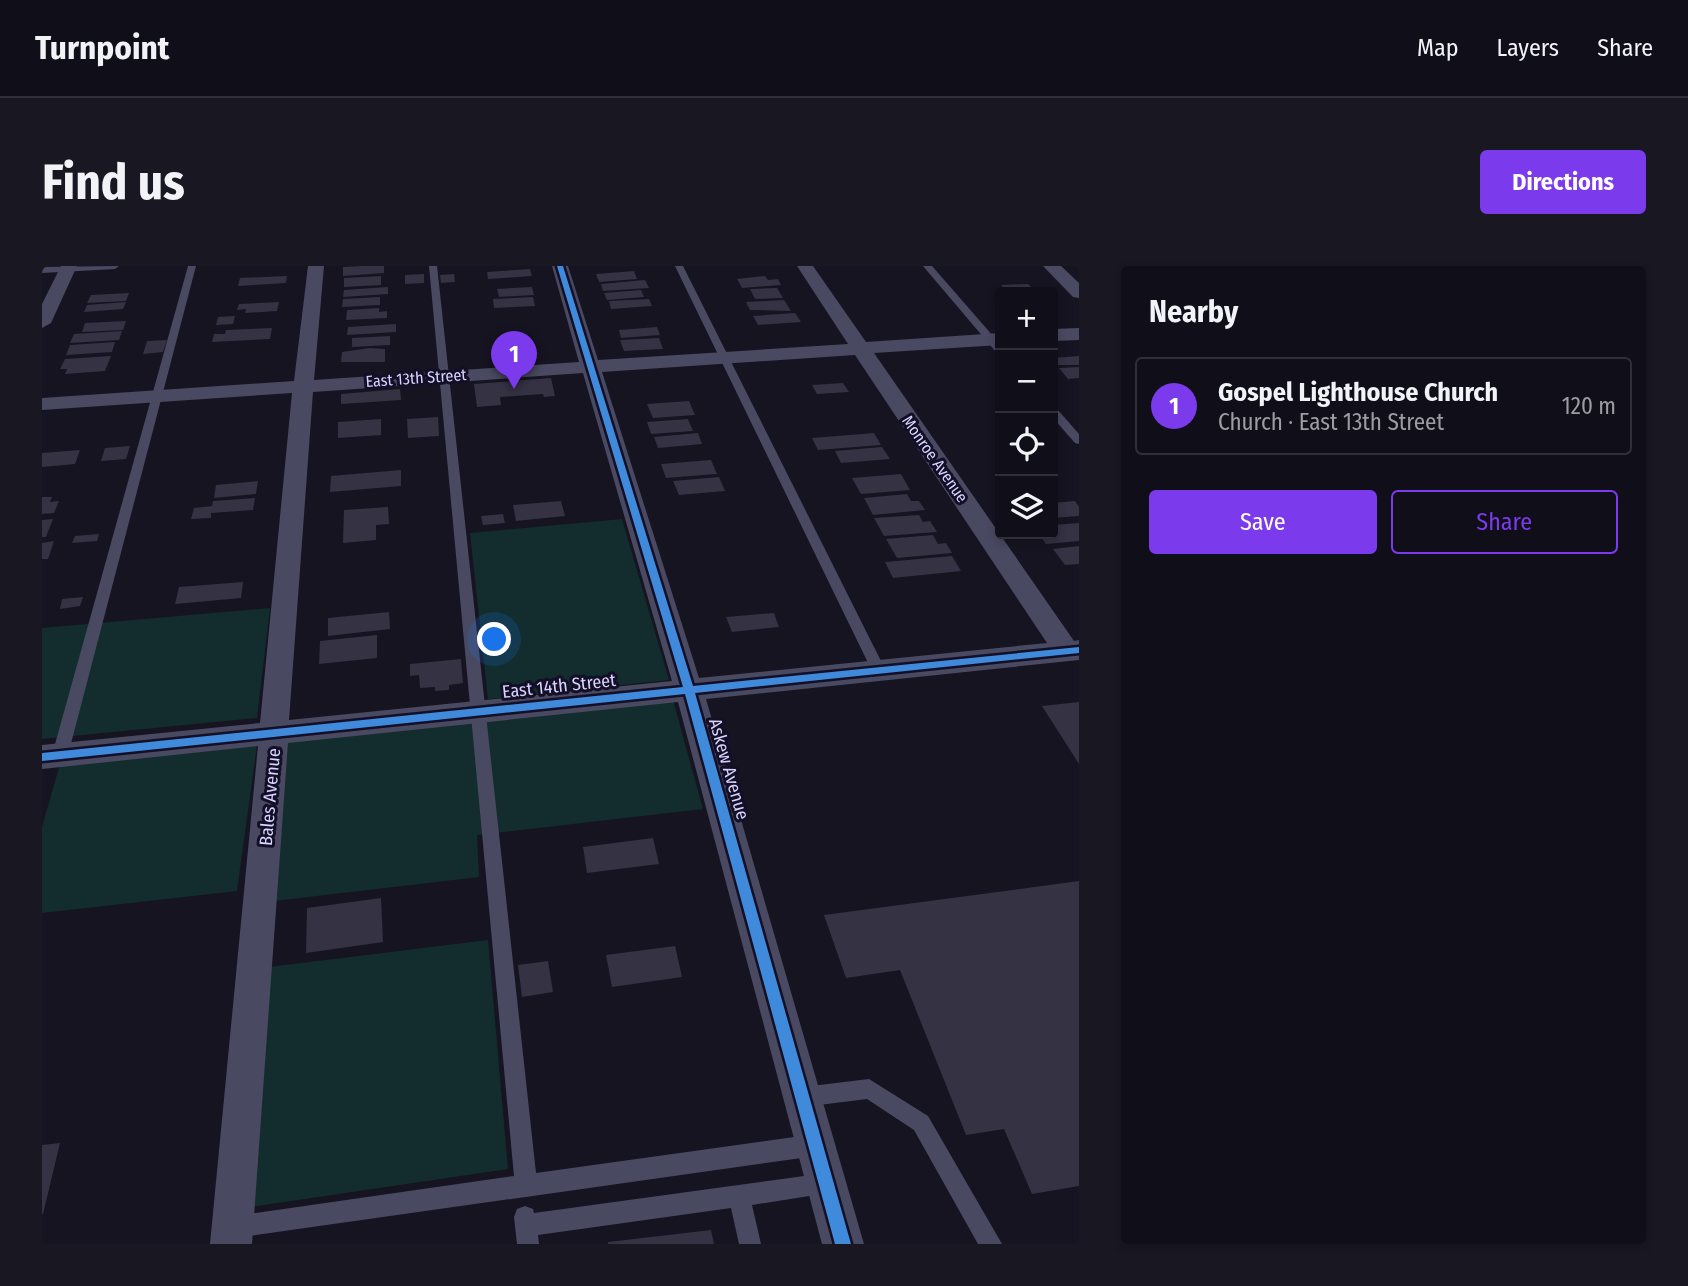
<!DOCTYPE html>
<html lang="en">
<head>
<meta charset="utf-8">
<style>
  body { margin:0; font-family:"Fira Sans Condensed",sans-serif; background:#191822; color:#f1f3f6 }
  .controls { position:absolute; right:21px; top:21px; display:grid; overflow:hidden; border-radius:7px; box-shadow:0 4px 10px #0003 }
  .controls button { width:63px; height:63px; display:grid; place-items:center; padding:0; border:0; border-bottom:2px solid #302f38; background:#100f19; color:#f1f3f6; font:35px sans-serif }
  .you { position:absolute; left:453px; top:374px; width:24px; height:24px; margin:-18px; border:5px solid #fff; border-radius:50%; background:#1a73e8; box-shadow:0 0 0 10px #1a73e833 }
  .badge { display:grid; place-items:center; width:46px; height:46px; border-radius:50%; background:#7c3aed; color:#fff; font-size:23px; font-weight:700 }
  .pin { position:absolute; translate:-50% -58px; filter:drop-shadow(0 2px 4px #0008) }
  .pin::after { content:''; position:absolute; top:37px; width:24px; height:21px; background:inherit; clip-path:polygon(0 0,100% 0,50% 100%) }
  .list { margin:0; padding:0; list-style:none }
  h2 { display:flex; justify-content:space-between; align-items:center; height:91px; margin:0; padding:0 28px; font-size:30px }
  h2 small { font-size:23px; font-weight:400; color:#9c9ca2 }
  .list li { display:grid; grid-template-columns:46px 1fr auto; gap:21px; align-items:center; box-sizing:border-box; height:98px; margin:0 14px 14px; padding:0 14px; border:2px solid #302f38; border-radius:7px }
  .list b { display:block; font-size:26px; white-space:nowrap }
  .list p { margin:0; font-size:23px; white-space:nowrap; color:#9c9ca2 }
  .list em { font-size:23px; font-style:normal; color:#9c9ca2 }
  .actions { display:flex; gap:14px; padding:21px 28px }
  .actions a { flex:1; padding:16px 0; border:2px solid #7c3aed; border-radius:7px; text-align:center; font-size:24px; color:#7c3aed }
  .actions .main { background:#7c3aed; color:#fff }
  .icon { flex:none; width:38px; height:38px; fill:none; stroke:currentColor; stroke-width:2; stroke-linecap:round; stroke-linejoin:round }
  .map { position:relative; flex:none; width:1037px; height:978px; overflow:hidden; border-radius:7px }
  header { display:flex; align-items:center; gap:42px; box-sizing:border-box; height:98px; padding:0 35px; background:#100f19; border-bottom:2px solid #302f38 }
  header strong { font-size:33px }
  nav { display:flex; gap:38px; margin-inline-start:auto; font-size:24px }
  .intro { display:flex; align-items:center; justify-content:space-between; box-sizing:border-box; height:168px; padding:0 42px }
  h1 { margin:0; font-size:49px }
  .button { padding:18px 32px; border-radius:7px; background:#7c3aed; color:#fff; font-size:24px; font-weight:700 }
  main { display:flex; gap:42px; padding:0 42px }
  aside { flex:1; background:#100f19; border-radius:7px; box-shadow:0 4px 10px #0003 }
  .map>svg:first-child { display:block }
</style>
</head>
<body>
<header>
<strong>Turnpoint</strong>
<nav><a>Map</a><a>Layers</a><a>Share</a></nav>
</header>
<div class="intro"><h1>Find us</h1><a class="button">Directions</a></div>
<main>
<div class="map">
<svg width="1037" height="978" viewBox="0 0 1037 978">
  <rect width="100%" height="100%" fill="#161421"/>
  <g fill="#132c2d">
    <path d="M 580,253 L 627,414 L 446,433 L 428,267 Z"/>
    <path d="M 228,342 L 215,452 L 0,473 L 0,362 Z"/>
    <path d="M 631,434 L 661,543 L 435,569 L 437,611 L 232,635 L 245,474 Z"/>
    <path d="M 215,479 L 195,625 L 0,647 L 0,561 L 18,498 Z"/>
    <path d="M 446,674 L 466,903 L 208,941 L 227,701 Z"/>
  </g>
  <g fill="#343243">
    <path d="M 321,0 L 342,0 L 342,7 L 301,10 L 301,1 Z"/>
    <path d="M 488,3 L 490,10 L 446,13 L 445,6 Z"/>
    <path d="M 592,5 L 595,13 L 557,16 L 554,8 Z"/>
    <path d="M 382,8 L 382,17 L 363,18 L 363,9 Z"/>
    <path d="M 412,8 L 413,16 L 399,17 L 398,9 Z"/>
    <path d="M 245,10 L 244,17 L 196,20 L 198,12 Z"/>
    <path d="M 339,10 L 339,19 L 302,21 L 302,12 Z"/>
    <path d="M 723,10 L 726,14 L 736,13 L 739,19 L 700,22 L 695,13 Z"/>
    <path d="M 603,14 L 607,22 L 561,25 L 559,18 Z"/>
    <path d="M 986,18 L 989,21 L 985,21 L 988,25 L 965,26 L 959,19 Z"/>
    <path d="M 346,21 L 346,28 L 301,31 L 302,24 Z"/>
    <path d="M 490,21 L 492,29 L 457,31 L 455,23 Z"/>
    <path d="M 735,22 L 741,32 L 713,33 L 708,23 Z"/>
    <path d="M 599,24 L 602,31 L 565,34 L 562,27 Z"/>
    <path d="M 87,27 L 84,35 L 45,37 L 49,29 Z"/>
    <path d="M 338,31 L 338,39 L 300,41 L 301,33 Z"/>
    <path d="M 491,31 L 493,40 L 452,42 L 451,33 Z"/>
    <path d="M 607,33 L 610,40 L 569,43 L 567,35 Z"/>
    <path d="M 742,34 L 749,45 L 708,44 L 704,36 Z"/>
    <path d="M 84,36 L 81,43 L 42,46 L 45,39 Z"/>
    <path d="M 237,36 L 235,45 L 203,47 L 204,43 L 195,44 L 197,38 Z"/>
    <path d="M 337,42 L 337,46 L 345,45 L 345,52 L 304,54 L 305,44 Z"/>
    <path d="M 753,47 L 759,56 L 716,59 L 711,50 Z"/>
    <path d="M 193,50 L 191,58 L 174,59 L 176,51 Z"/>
    <path d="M 84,55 L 81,64 L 40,66 L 43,57 Z"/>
    <path d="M 354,58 L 354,66 L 305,69 L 306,61 Z"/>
    <path d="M 615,61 L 618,69 L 579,72 L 577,64 Z"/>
    <path d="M 230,62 L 228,73 L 170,76 L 172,68 L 183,68 L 184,64 Z"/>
    <path d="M 80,65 L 77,74 L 28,77 L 32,68 Z"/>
    <path d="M 348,70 L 348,79 L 310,81 L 310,72 Z"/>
    <path d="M 617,72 L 621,83 L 582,85 L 578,74 Z"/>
    <path d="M 125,74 L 121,86 L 101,88 L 105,75 Z"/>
    <path d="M 73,76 L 70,86 L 24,89 L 28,79 Z"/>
    <path d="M 328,82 L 343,83 L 343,96 L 299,96 L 300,86 Z"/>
    <path d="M 69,90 L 63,105 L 23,108 L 25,103 L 18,103 L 23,93 Z"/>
    <path d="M 1037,90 L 1037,99 L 1011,99 L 1011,92 Z"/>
    <path d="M 1037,101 L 1037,112 L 1026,113 L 1017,102 Z"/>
    <path d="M 509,112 L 513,130 L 502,131 L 501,128 L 458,131 L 459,139 L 435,141 L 432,118 Z"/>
    <path d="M 801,117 L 807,126 L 775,128 L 770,119 Z"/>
    <path d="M 358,123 L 359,134 L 299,138 L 299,128 Z"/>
    <path d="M 647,135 L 653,149 L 611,152 L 605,138 Z"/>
    <path d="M 396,151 L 397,170 L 366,172 L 365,153 Z"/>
    <path d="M 339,153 L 339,169 L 296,172 L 296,156 Z"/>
    <path d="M 646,153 L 651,165 L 609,168 L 605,156 Z"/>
    <path d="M 656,167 L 660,178 L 616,182 L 612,171 Z"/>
    <path d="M 832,167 L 839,179 L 776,184 L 770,172 Z"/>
    <path d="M 88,180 L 84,193 L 59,195 L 63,182 Z"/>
    <path d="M 840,181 L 848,193 L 799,197 L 793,185 Z"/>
    <path d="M 38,184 L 33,198 L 0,201 L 0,187 Z"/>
    <path d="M 669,194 L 675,208 L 624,212 L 619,198 Z"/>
    <path d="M 359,204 L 359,220 L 288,226 L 289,210 Z"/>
    <path d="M 859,208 L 868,224 L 819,228 L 810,212 Z"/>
    <path d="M 677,211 L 683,225 L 637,229 L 631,215 Z"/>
    <path d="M 216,215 L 214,228 L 172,232 L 174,219 Z"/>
    <path d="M 865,228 L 869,235 L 877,235 L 883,244 L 831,249 L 822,232 Z"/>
    <path d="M 0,231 L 10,231 L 8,236 L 17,235 L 12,247 L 0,248 Z"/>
    <path d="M 213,232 L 211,244 L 169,247 L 169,252 L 149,253 L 152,242 L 170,240 L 171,235 Z"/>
    <path d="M 519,235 L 523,250 L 474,255 L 471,239 Z"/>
    <path d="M 1033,235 L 1037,241 L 1037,250 L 1011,252 L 1011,237 Z"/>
    <path d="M 346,241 L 347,258 L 334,259 L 334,274 L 301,277 L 302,244 Z"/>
    <path d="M 461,248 L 463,257 L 441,259 L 439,250 Z"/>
    <path d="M 877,249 L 881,256 L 888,255 L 895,266 L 842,270 L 832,252 Z"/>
    <path d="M 11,253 L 4,271 L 0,271 L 0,254 Z"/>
    <path d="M 1037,257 L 1037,275 L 1004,278 L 997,268 L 1011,268 L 1011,259 Z"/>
    <path d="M 57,268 L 55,275 L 30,277 L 33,270 Z"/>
    <path d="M 891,269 L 896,278 L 904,277 L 910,287 L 855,292 L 844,273 Z"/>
    <path d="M 12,275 L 6,293 L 0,293 L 0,277 Z"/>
    <path d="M 1037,280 L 1037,298 L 1023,299 L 1011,283 Z"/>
    <path d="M 910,290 L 919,305 L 851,312 L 843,296 Z"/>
    <path d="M 201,316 L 199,332 L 133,338 L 137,321 Z"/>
    <path d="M 41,331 L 38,340 L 18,343 L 20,333 Z"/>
    <path d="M 347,346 L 348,363 L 286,370 L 286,352 Z"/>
    <path d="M 732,347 L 737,361 L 690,366 L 684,351 Z"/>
    <path d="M 335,369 L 335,392 L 277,398 L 278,375 Z"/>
    <path d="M 419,393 L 421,417 L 407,419 L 407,424 L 393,425 L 393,421 L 378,422 L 377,409 L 368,410 L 368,398 Z"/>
    <path d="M 1037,436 L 1037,498 L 1000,440 Z"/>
    <path d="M 611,572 L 617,598 L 545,607 L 541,581 Z"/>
    <path d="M 1037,615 L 1037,920 L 990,928 L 962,863 L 924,869 L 858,704 L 804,712 L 782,649 Z"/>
    <path d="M 339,632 L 341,676 L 264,687 L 265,642 Z"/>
    <path d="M 633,680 L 640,711 L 570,721 L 564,689 Z"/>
    <path d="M 506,695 L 511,726 L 480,731 L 476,699 Z"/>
    <path d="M 18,877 L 1,948 L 0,948 L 0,879 Z"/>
    <path d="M 669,964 L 672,978 L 566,978 L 566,976 Z"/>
  </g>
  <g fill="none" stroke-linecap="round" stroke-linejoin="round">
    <g fill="#4a4962" fill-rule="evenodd">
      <path d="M 77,0 L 73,3 L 0,7 L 0,1 Z"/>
      <path d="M 146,0 L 154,0 L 26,489 L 24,494 L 12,494 L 10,489 Z"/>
      <path d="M 387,0 L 395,0 L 494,907 L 774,868 L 781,872 L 785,879 L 781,886 L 774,890 L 192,972 L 184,969 L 181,961 L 184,953 L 192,950 L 472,910 Z"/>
      <path d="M 633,0 L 641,0 L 844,405 L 842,409 L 837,410 L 830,405 Z"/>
      <path d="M 881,0 L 890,0 L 958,78 L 958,87 L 954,86 Z"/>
      <path d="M 1011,142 L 1015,143 L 1037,168 L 1037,178 L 1033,177 L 1011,152 Z"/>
      <path d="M 827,813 L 886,850 L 960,978 L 936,978 L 872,864 L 825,833 L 761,841 L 754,838 L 751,831 L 754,824 L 761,821 Z"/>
      <path d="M 784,907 L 792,910 L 795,918 L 792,926 L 710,939 L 719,978 L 697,978 L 689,942 L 496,969 L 497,978 L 475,978 L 472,951 L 475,943 L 483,940 L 491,943 L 492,947 Z"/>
    </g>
    <g fill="#4a4962" fill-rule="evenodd">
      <path d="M 19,0 L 35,0 L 9,57 L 0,62 L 0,38 Z"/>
      <path d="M 266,0 L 282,0 L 272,114 L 537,96 L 510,0 L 526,0 L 556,94 L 806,78 L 755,0 L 771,0 L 824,76 L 958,67 L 958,79 L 832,87 L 1032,375 L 1037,374 L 1037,394 L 664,433 L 822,978 L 780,978 L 636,436 L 246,477 L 210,978 L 168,978 L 216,480 L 0,503 L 0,479 L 218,457 L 250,127 L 0,144 L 0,132 L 252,115 ZM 813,89 L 1005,377 L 657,412 L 560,106 ZM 541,107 L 630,415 L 247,454 L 271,126 Z"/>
      <path d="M 1001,0 L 1019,0 L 1037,17 L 1037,32 L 1031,31 Z"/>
      <path d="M 1037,62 L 1037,74 L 1011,75 L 1011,63 Z"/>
    </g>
    <g stroke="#130f26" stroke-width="5">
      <path id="cycleway" d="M 515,0 L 521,0 L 651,420 L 1037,381 L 1037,387 L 653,427 L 809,978 L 793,978 L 643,428 L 0,495 L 0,487 L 641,421 Z"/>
    </g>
    <use href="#cycleway" fill="#408adc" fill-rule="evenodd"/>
  </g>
  <g text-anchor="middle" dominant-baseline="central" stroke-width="6" stroke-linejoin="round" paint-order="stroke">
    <g font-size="16" fill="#d9d4ff" stroke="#130f26">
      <text transform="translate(374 112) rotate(-4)">East 13th Street</text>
      <text transform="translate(893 193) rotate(55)">Monroe Avenue</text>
    </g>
    <g font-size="18" fill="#d9d4ff" stroke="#130f26">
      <text transform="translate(517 420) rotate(-6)">East 14th Street</text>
      <text transform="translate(687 503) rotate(74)">Askew Avenue</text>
      <text transform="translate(228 531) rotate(-85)">Bales Avenue</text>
    </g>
  </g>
</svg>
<div class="controls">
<button>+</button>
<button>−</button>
<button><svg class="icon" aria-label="locate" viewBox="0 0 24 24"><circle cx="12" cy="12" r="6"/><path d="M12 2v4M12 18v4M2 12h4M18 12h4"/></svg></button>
<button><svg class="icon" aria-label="layers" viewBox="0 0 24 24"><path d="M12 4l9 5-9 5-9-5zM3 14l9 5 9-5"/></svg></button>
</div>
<div class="you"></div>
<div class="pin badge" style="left:472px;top:123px">1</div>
</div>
<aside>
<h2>Nearby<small></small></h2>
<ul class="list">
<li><span class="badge">1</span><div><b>Gospel Lighthouse Church</b><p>Church · East 13th Street</p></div><em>120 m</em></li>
</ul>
<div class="actions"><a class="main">Save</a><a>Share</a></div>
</aside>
</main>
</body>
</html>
